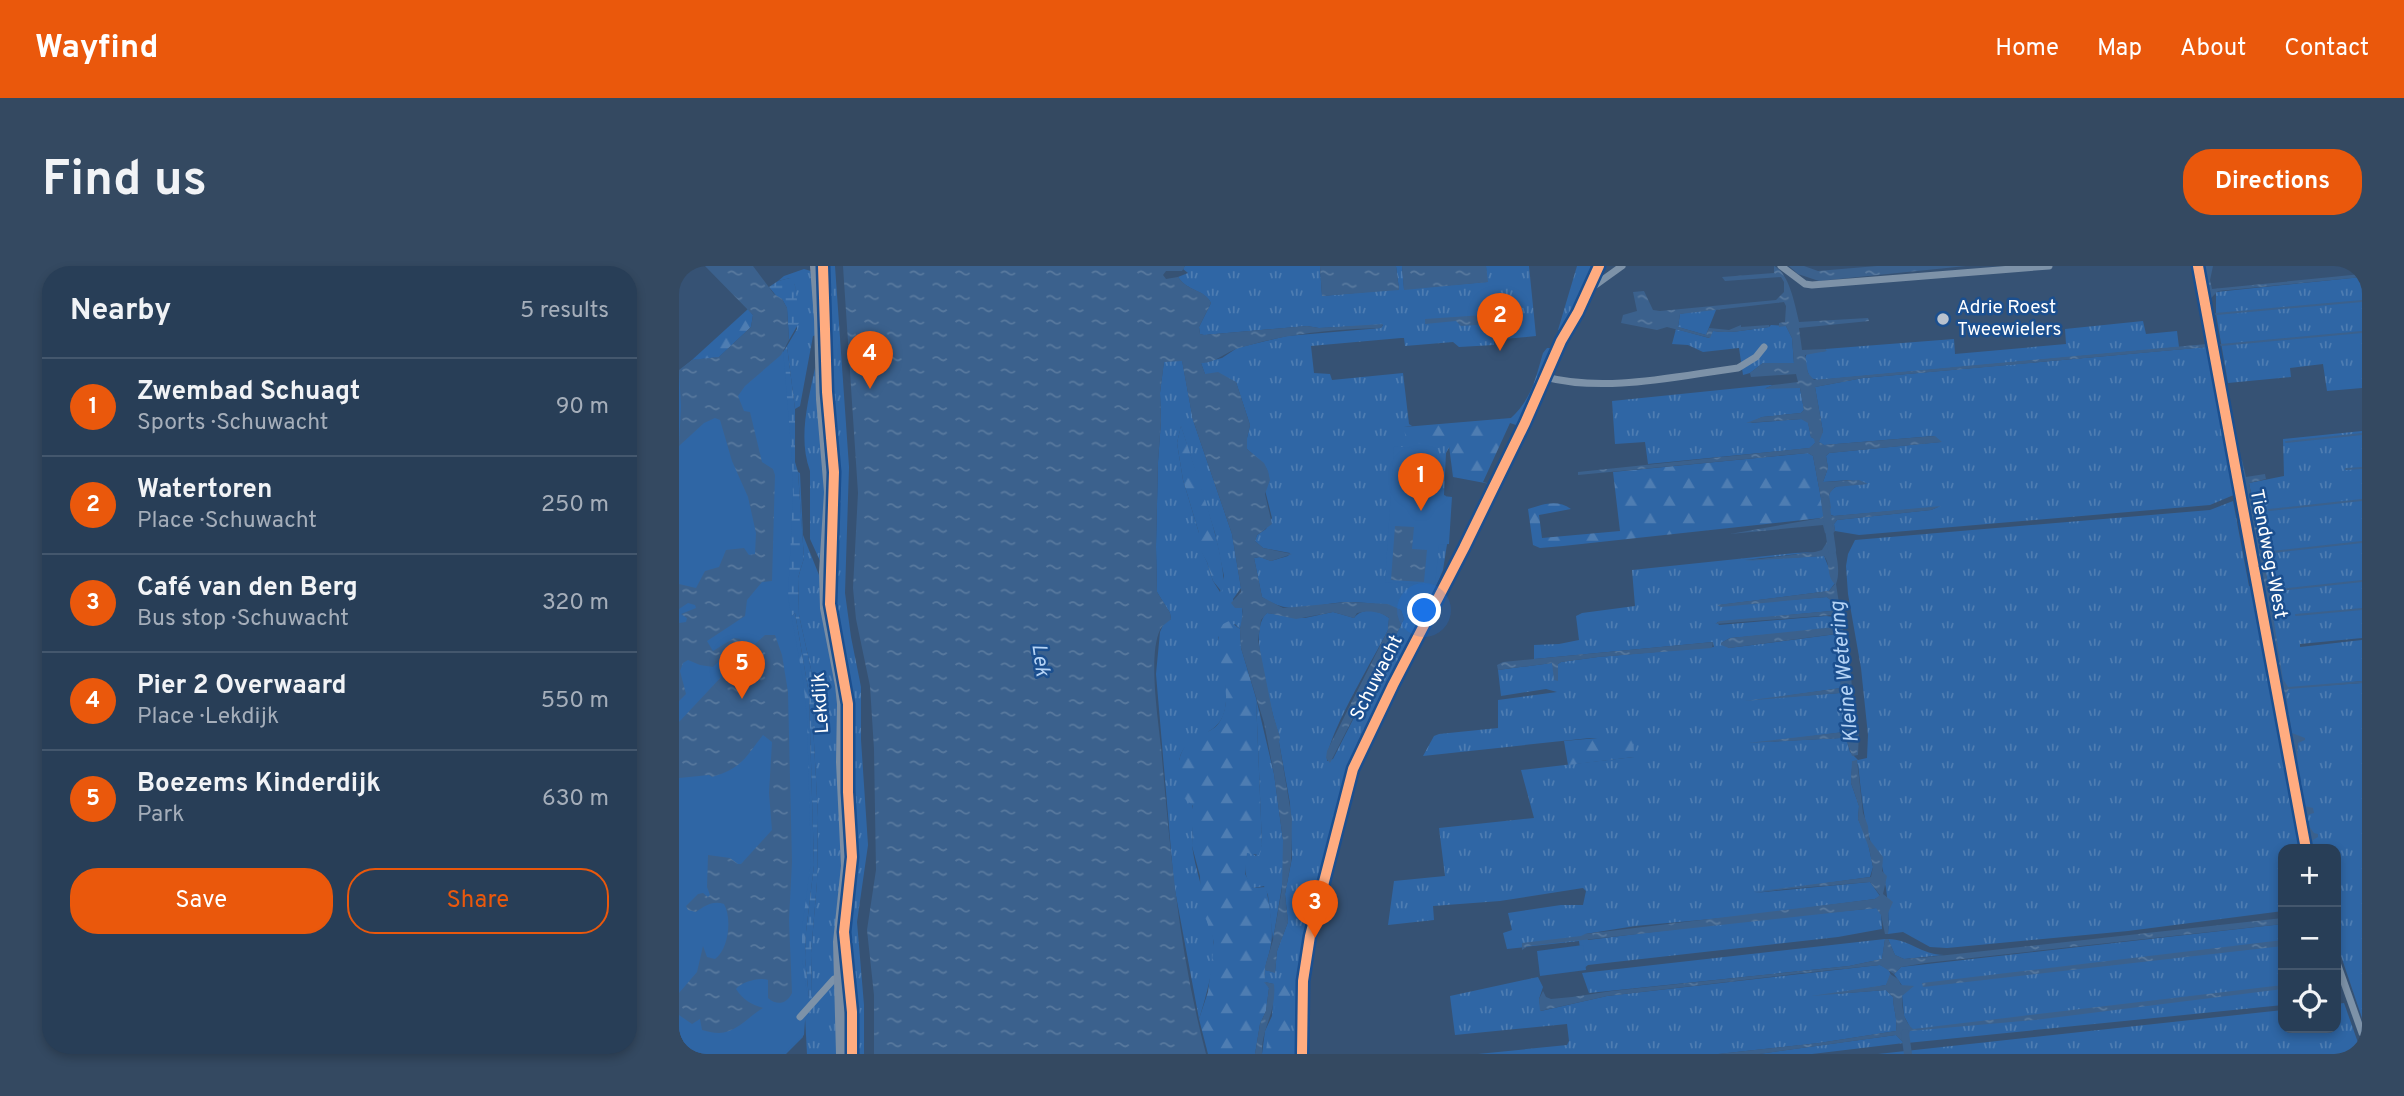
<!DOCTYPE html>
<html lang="en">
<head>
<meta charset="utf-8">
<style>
  body { margin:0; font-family:Overpass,sans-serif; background:#344961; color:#f1f3f6 }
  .controls { position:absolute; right:21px; bottom:21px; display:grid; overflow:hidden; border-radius:14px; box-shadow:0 4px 10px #0003 }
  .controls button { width:63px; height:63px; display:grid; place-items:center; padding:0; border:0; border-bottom:2px solid #44576d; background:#283e57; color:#f1f3f6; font:35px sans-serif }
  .you { position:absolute; left:746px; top:345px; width:24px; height:24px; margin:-18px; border:5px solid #fff; border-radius:50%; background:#1a73e8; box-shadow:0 0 0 10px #1a73e833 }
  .badge { display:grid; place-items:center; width:46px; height:46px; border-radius:50%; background:#ea580c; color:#fff; font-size:23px; font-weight:700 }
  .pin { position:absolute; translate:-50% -58px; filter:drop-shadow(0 2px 4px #0008) }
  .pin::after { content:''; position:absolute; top:37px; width:24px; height:21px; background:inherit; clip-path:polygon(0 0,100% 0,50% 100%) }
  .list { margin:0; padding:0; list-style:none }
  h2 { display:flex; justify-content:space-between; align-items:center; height:91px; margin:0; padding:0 28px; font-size:30px }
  h2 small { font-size:23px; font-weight:400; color:#a5aeba }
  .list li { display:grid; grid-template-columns:46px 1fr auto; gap:21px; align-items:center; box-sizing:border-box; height:98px; padding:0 28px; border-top:2px solid #44576d }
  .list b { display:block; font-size:26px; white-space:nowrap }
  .list p { margin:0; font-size:23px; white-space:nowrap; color:#a5aeba }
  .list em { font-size:23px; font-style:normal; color:#a5aeba }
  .actions { display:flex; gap:14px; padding:21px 28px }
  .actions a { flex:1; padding:16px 0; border:2px solid #ea580c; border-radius:28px; text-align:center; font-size:24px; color:#ea580c }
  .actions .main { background:#ea580c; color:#fff }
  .icon { flex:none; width:38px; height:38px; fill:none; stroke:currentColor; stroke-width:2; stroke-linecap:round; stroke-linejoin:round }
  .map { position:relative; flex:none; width:1683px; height:788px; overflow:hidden; border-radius:28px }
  header { display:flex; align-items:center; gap:42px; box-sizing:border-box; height:98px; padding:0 35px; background:#ea580c; color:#fff }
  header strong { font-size:33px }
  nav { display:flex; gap:38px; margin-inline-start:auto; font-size:24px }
  .intro { display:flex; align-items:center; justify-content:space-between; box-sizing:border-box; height:168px; padding:0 42px }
  h1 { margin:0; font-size:49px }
  .button { padding:18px 32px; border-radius:28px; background:#ea580c; color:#fff; font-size:24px; font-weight:700 }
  main { display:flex; gap:42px; padding:0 42px }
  aside { flex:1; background:#283e57; border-radius:28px; box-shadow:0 4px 10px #0003 }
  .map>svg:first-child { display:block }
</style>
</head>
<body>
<header>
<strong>Wayfind</strong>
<nav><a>Home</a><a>Map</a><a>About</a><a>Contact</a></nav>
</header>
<div class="intro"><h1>Find us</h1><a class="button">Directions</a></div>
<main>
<aside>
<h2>Nearby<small>5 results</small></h2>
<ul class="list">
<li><span class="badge">1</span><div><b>Zwembad Schuagt</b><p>Sports · Schuwacht</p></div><em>90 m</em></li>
<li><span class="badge">2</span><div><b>Watertoren</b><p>Place · Schuwacht</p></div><em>250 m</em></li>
<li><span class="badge">3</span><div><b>Café van den Berg</b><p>Bus stop · Schuwacht</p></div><em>320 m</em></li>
<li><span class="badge">4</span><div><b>Pier 2 Overwaard</b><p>Place · Lekdijk</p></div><em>550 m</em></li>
<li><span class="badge">5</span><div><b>Boezems Kinderdijk</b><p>Park</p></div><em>630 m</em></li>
</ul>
<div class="actions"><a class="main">Save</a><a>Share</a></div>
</aside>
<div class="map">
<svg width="1683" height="788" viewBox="0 0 1683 788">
  <defs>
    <pattern id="grass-tufts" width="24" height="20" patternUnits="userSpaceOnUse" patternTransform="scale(1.75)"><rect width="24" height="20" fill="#2f66a5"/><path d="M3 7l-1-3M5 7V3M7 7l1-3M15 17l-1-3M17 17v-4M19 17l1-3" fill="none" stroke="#4e7db2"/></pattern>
    <pattern id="forest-firs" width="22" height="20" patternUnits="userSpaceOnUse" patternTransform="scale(1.75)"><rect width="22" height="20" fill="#2f66a5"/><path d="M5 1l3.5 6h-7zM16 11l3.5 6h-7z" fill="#4e7db2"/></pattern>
    <pattern id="wetland-marsh" width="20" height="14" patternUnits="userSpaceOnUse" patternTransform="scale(1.75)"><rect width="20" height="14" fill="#2f66a5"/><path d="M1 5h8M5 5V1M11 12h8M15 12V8" fill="none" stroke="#4e7db2"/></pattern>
    <pattern id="water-ripples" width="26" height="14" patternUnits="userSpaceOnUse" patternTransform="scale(1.75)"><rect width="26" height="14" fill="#3b618d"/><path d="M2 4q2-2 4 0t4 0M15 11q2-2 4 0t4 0" fill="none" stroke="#58799e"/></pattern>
  </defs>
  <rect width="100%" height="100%" fill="#365274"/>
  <g fill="url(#grass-tufts)" fill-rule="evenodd">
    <path d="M 144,0 L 156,0 L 170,201 L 166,327 L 172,371 L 182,421 L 182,474 L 189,579 L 178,656 L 185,739 L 185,788 L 171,788 L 171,783 L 169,685 L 171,648 L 179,593 L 172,421 L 156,335 L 160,207 Z"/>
    <path d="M 506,0 L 643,0 L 641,1 L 643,30 L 720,23 L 717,0 L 723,0 L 725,23 L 808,16 L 807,0 L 850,0 L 857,70 L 815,74 L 815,79 L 780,81 L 774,76 L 726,80 L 725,72 L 722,72 L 632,80 L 635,107 L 651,108 L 653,114 L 724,107 L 730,158 L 733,160 L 725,161 L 771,180 L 767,187 L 765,229 L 767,230 L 769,272 L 764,304 L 752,332 L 679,475 L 663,519 L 624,674 L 619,714 L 619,788 L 583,788 L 586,765 L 593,750 L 595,718 L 585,716 L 586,704 L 596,706 L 598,685 L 609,656 L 606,628 L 613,592 L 611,537 L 600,476 C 601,468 596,458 594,449 C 589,427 569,363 588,347 L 626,352 L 654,346 L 675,352 C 683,341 700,344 710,352 L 709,364 C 696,390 647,471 648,495 L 654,493 L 725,353 L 722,344 C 704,338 686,336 668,336 C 635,337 613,352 583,331 L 575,292 L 581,291 L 592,295 L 609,290 L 611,287 L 584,282 L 576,275 L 578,269 L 587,263 L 593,252 L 586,224 C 596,203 583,197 568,183 L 568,172 L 571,159 L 557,116 L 526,108 L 522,97 L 543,92 L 558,82 L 608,70 L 702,62 L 704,59 L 640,62 L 628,60 L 525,69 L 521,68 L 520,61 L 532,37 C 525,23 509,26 499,11 L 509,7 L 504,3 Z"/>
    <path d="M 898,0 L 917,0 L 884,63 L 879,64 Z"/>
    <path d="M 125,3 L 132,5 L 138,69 L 134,70 L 121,140 L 116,143 L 108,80 L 118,63 L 116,19 L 111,12 L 99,15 L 105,10 Z"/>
    <path d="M 1683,11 L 1683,122 L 1648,125 L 1644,98 L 1611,102 L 1612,111 L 1549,117 L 1537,48 L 1537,26 Z"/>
    <path d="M 1021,44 L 1037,44 L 1027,69 L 999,61 L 1001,48 Z"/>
    <path d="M 1464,55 L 1467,68 L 1498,65 L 1500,81 L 1139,114 L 1131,112 L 1125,95 L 1128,87 L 1147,85 L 1146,83 L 1275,73 L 1276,88 L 1387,78 L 1386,63 Z"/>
    <path d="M 1092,59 L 1107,60 L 1113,72 L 1115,98 L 1084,97 L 1071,107 L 1064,109 L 1060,82 L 1024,86 L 1009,79 L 993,78 L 997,63 L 1030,72 L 1034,65 C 1053,68 1071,63 1090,61 Z"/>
    <path d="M 1528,78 L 1531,80 L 1557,228 L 1531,239 L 1180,269 L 1156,265 L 1155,258 L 1158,254 L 1252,244 L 1259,241 L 1155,250 L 1150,248 C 1152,241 1150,238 1150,231 C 1151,215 1176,219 1187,218 L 1170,214 L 1144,216 L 1149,202 L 1147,190 L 1150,187 L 1262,176 L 1255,170 L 1145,179 L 1140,176 L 1139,172 L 1144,166 L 1136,121 L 1184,112 L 1528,81 Z"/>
    <path d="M 503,94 L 514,154 L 553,268 L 562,322 L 554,333 L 556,341 L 563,342 L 564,352 L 561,363 L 556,358 L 539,371 C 543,391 552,431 544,450 C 534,473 501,469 500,498 C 499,512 510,524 513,538 C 517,553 511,570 514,586 C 519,615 533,650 535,680 C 536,698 526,735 520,753 L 495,619 L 477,408 L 481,366 L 485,357 L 492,353 L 491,347 L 478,326 L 477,281 L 479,196 L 482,155 L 481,127 L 485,95 ZM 502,160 L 536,267 L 545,310 L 541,326 L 534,315 L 528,296 L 520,280 L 520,267 L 504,214 L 498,177 Z"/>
    <path d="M 136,102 L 147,215 L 142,297 L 131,273 L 131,205 C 119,172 129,136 136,102 Z"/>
    <path d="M 1090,119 L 1094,119 L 1087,122 L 1121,122 L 1125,144 L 1122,147 L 1083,151 L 1071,157 L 1123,153 L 1129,156 L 1132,171 L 1136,173 L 1136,177 L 1131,182 L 969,198 L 966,176 L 936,178 L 933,135 Z"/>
    <path d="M 1683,165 L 1683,372 L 1621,378 L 1621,381 L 1683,374 L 1683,415 L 1638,420 L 1683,417 L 1683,752 L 1657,675 L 1657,583 L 1632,583 L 1632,569 L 1608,450 L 1584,287 L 1570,217 L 1605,210 L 1604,173 Z"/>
    <path d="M 119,206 L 121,207 L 124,269 L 142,314 L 159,426 L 164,596 L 156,709 L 133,733 L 132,687 L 138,616 L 139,551 L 134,458 L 135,434 L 133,408 L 120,349 L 119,312 L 125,292 Z"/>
    <path d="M 1554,235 L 1570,320 L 1574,321 L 1575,327 L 1624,583 L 1604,583 L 1604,645 L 1449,665 L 1268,682 L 1251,681 L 1224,666 L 1209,668 C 1211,647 1207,612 1201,593 C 1199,586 1192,580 1191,574 C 1184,550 1182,524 1179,498 L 1173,501 L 1172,517 L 1180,540 L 1179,553 L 1188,573 L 1194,601 L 1191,611 L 1075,627 L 1191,616 L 1201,630 L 1196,633 L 1065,650 L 956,660 L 906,668 L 909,674 L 1071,654 L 1198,642 L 1202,648 L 1203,663 L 1159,671 L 909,699 L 904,703 L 900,675 L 828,683 L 824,667 L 833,664 L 829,647 L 882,639 L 904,639 L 907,625 L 904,622 L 821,635 L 754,640 L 755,654 L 709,659 L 715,615 L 766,610 L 760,562 L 855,552 L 842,504 L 955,491 L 917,472 L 911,472 L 744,490 L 755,470 L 760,468 L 819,462 L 819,434 L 878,426 L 867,423 L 822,430 L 819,404 L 873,397 L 879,414 L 879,398 L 882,396 L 919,391 L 1035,381 L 1034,376 L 855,393 L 855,379 L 880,378 L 900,374 L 897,350 L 903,347 L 956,340 L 953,304 L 1116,287 L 1136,286 L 1065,294 L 1145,290 L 1156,317 L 1150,325 L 1040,339 L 1148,331 L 1154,336 L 1155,343 L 1152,345 L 1038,356 L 1040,359 L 1147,350 L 1156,351 L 1156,361 L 1153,363 L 1063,371 L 1051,372 L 1042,377 L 1050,382 L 1158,368 L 1164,370 L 1166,368 L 1166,376 L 1164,374 L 1159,377 L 1162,422 L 1092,432 L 1161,427 L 1165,440 L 1165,466 L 1087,476 L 1162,472 L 1168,475 L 1171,486 L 1179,494 L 1188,492 L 1189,469 L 1182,402 L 1169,328 L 1167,300 L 1169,288 L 1176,274 L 1531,244 Z"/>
    <path d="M 577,432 L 595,508 L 604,574 L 604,614 L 594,674 L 589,629 L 585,620 L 574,622 C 565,612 565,600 568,587 L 571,586 L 577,590 L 583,579 Z"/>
    <path d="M 1604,658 L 1604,739 L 1228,777 L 1231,761 L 1225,750 L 1223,729 L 1227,725 L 1215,708 L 1222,701 Z"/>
    <path d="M 1206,673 L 1203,693 L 1170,700 L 910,727 L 903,707 Z"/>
    <path d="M 1209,673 C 1230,673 1243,689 1265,689 L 1225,693 L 1216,689 Z"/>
    <path d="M 1201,699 L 1209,703 L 1212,709 L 1207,719 L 1156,728 L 1207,724 L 1214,731 C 1214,743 1219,753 1217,765 L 1140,777 L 1039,788 L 799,788 L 888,779 L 890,775 L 888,758 L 776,769 L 771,730 L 859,711 L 864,721 L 860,733 L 862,745 L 928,730 Z"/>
    <path d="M 154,717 L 158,719 L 159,788 L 128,788 L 126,750 Z"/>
    <path d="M 1665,737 L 1683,788 L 1199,788 L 1604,744 L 1604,762 L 1657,762 L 1657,738 Z"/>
    <path d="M 1217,769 L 1225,777 L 1133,788 L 1080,788 Z"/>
  </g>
  <g fill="url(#forest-firs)">
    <path d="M 69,43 L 74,49 L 72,61 L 40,91 L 13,94 Z"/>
    <path d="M 868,82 L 872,82 L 873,86 L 868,90 L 862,111 L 840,160 L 831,157 L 804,216 L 811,218 L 774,211 L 770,180 L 727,176 L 725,161 L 832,152 C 853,132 856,114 864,87 Z"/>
    <path d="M 502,159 C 511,190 553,302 543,326 L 534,315 L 528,296 L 520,282 L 520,267 L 504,214 L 498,177 Z"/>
    <path d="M 1129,187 L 1134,190 L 1144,243 L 1147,245 L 1147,248 L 1142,252 L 884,280 L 861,282 L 854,279 L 849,243 C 865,238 878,233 892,243 L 860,249 L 863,272 L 941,265 L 934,206 Z"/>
    <path d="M 116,347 L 130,428 L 135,599 L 127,666 L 126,692 L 130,732 L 111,731 L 95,364 Z"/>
    <path d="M 550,355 L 561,363 L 562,382 L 577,432 L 583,579 L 580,589 L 568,587 L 566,608 L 574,622 L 587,621 C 590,638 595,663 592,678 C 590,693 580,708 590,722 L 587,745 L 581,758 L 576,788 L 529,788 L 520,753 L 529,726 L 535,677 L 531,661 L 522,644 L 521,610 L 513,580 L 514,540 C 511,536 505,534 503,529 C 496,513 497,485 512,474 C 525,464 537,468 544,449 C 555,420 532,385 542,359 Z"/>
    <path d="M 953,469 L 955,491 L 889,499 L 885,475 Z"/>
    <path d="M 597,716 L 611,716 L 612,788 L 587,788 C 588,761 600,744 597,716 Z"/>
  </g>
  <g fill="url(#wetland-marsh)">
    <path d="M 111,12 L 115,13 L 121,55 L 110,74 L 108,42 L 103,33 L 99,32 L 90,21 L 99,15 Z"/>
    <path d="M 108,80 L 116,143 L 116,196 L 119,206 L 125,292 L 119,312 L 120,349 L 133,408 L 135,434 L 134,458 L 139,551 L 138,616 L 132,687 L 133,733 L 120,749 L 124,771 L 107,788 L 0,788 L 0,749 L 130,732 L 126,692 L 127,666 L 135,599 L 130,428 L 116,347 L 95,364 L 102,89 Z"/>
  </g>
  <g fill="#2f66a5">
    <path d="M 88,48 L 104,83 L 113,193 L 114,229 L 109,331 L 124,414 L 128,452 L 132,596 L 123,662 L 123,692 L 127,721 L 132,742 L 126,755 L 125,769 L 104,788 L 0,788 L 0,105 L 13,94 L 40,91 Z"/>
    <path d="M 715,180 L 758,185 L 755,229 L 773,231 L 770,278 L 760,279 L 756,319 L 706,316 Z"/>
    <path d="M 904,679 L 907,704 L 861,710 L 858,685 Z"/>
  </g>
  <g fill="url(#water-ripples)">
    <path d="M 26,0 L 74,0 L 95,28 L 103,33 L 108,42 L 110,74 L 102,89 L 66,120 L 59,130 L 65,145 L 71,146 L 83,196 L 94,203 L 96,209 L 93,315 L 83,316 L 68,334 L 66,350 L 28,375 L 34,385 L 55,372 L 62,373 L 34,401 L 21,399 L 9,394 L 4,397 L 1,405 L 7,428 L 0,435 L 0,357 L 7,356 L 8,352 L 2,348 L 17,342 L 16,339 L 9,337 L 0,343 L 0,318 L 17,322 L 26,305 L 40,301 L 47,284 L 65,282 L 70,289 L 76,288 L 77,267 L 69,231 L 53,195 L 41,154 L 36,152 L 25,157 L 0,180 L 2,140 L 0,104 L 13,94 L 40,91 L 72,61 L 74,49 Z"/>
    <path d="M 164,0 L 506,0 L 503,5 L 487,5 L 484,9 L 487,13 L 499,11 C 509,26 526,23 532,37 L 520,61 L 521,68 L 525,69 L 628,60 L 640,62 L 704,58 L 702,62 C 655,63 605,68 560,82 C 546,86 535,98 522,97 L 526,108 L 539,106 L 557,116 L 571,159 L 568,172 L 568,183 L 585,197 L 589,205 L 591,214 L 586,228 L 593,258 L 578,269 L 576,275 L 584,282 L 613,288 L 592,295 L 580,291 L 575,292 L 583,331 L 604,342 L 670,336 L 709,338 L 722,344 L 725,353 L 651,497 L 647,492 L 648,485 L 709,364 L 710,352 C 701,345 689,344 678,347 L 675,352 L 654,346 L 617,353 L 588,347 L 582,354 L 579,374 L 594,449 L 601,471 L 600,476 L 613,553 L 612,596 L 606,628 L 609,656 L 598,685 L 596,707 L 586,704 L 586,701 L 594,674 L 603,623 L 604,574 L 595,508 L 585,457 L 562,382 L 561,363 L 564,346 L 563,342 L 556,342 L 552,337 L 562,326 L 562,322 L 553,268 L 514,154 L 503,95 L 485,96 L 481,127 L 482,155 L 479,196 L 477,281 L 478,326 L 491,347 L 492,353 C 488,357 483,359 481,364 C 469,389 479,452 482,481 C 491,584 500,687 527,788 L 195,788 L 195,729 L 188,664 L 197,604 L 195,483 L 191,420 L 177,353 L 174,322 L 179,227 Z"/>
    <path d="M 641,0 L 717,0 L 720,24 L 643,30 Z"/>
    <path d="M 723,0 L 807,0 L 809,16 L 725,24 Z"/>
    <path d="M 1095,0 C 1110,7 1116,39 1120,56 L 1189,52 L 1190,55 L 1120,62 L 1123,84 L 1146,83 L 1148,85 L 1126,89 L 1129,107 L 1135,114 L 1528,78 L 1529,81 L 1184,112 L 1136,121 L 1144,166 L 1140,176 L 1145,179 L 1256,170 L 1263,176 L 1150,187 L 1147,190 L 1149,202 L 1144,216 L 1180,214 L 1189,218 L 1156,221 L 1150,228 L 1152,242 L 1149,245 L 1144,243 L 1134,190 L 1129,187 L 899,209 L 899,206 L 1130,182 L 1136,177 L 1135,173 L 1132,171 L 1129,157 L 1122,153 L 1067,157 L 1083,151 L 1122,147 L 1125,144 L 1121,122 L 1085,123 L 1094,119 L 1119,116 L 1117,108 L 1072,111 L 1071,107 L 1084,97 L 1115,97 L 1113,72 L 1107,60 L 1100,61 L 1100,57 L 1106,56 L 1107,40 L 1105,36 L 1001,48 L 999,61 L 1027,69 L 1030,62 L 1050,64 L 1062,59 L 1062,61 L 1090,59 L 1090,61 C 1071,63 1053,68 1034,65 L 1031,72 L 988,61 L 978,64 L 942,57 L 944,49 L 958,45 L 954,26 L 965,25 L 974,44 L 981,45 L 1097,34 L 1105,26 L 1105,16 L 1102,11 L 1046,15 L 1043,11 L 1095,7 Z"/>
    <path d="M 1110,0 L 1125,0 L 1139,5 L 1198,0 L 1287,0 L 1140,15 L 1119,8 Z"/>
    <path d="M 1524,0 L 1534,0 L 1531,14 L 1533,23 L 1683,8 L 1683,11 L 1539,25 L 1532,32 Z"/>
    <path d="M 819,48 L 834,49 L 835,53 L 812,58 L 782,60 L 777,55 L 746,58 L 746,53 Z"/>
    <path d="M 1560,194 L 1563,194 L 1567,211 L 1586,208 L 1587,213 L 1570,217 L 1584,287 L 1604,413 L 1609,421 L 1683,415 L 1683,417 L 1610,423 L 1607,428 L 1613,467 L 1626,472 L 1626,474 L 1619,477 L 1618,507 L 1625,540 L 1634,542 L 1635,547 L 1628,549 L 1630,560 L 1635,567 L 1639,568 L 1639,571 L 1634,574 L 1632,583 L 1611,483 Z"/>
    <path d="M 1262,240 L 1252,244 L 1158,254 L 1155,258 L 1156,265 L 1152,269 L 1146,267 L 1144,259 L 1051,268 L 1142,252 L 1147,248 L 1155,250 Z"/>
    <path d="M 716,260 L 735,261 L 733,283 L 748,284 L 745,316 L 712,314 Z"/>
    <path d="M 1153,274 L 1155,276 C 1157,289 1162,305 1157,318 L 1165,370 L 1157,368 L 1050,382 L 1042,379 L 1042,377 L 1051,372 L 1156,361 L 1157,354 L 1153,349 L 1036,358 L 1041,355 L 1152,345 L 1155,343 L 1154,336 L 1148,331 L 1042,341 L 1038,339 L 1150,325 L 1156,318 C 1147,310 1152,298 1145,290 L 1065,295 L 1136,286 L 1143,284 L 1148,276 Z"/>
    <path d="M 86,369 L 96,369 L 103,389 L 109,426 L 113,596 L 110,654 L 113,727 C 108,738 98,740 89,732 L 89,714 C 80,711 63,716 57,723 C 64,734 72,738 84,742 C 69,751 58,766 40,767 C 34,767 28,765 23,764 L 21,753 L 13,758 L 0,749 L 0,727 L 18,706 L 24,680 L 28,691 L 36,693 C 50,683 53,652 45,638 C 34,634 25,640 17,646 L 9,644 L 7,640 L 19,628 L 24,627 L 29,631 L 31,629 L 28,621 L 29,589 L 51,592 L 59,598 L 62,598 L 93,564 L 90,527 L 93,476 L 84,469 C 66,492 63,502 33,511 L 30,509 L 0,512 L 0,456 L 59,393 Z"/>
    <path d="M 1164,374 L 1171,398 L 1176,459 L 1180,463 L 1179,489 L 1173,490 L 1168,475 L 1162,472 L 1069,477 L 1165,466 L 1165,440 L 1161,427 L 1065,435 L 1162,422 L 1159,377 Z"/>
    <path d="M 1034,376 L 1033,382 L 919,391 L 882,396 L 879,398 L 879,415 L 875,414 L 873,397 L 819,404 L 818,399 L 824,396 Z"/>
    <path d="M 1178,494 L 1184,547 L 1189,560 L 1190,573 L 1204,591 L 1203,605 L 1208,610 L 1204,628 L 1214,636 L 1209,647 L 1209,668 L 1206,668 L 1202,649 L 1197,642 L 849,680 L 843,684 L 843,677 L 902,670 L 906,668 L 1196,633 L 1201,629 L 1191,616 L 1074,626 L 1192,611 L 1194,601 L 1190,582 L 1179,553 L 1180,540 L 1172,517 L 1173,495 Z"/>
    <path d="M 1604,652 L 1604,658 L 1246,697 L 1222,701 L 1215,708 L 1201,699 L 1124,707 L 928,730 L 861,745 L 860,733 L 864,725 L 867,731 L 872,733 L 893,731 L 933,725 L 1170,700 L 1203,693 L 1206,673 L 1209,673 L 1216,689 L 1225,693 L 1241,692 Z"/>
    <path d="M 1604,674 L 1604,680 L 1244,721 L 1243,717 Z"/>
    <path d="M 1211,708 L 1219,713 L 1222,719 L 1235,720 L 1223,730 C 1223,742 1224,755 1234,763 L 1604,719 L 1604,723 L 1356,754 L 1231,765 L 1228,777 L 1225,777 L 1217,769 L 1080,788 L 1039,788 L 1140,777 L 1217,765 C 1219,753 1214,743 1214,731 L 1207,724 L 1132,730 L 1207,719 Z"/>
    <path d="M 585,716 L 595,718 C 598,746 582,762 583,788 L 576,788 L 581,758 L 587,745 L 590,722 Z"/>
  </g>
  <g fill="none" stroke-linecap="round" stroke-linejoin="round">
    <g stroke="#3b618d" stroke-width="2">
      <path d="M 1537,48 L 1683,35"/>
      <path d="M 1542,79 L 1683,66"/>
      <path d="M 1607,176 L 1683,168"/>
      <path d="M 1667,203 L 1683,202"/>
      <path d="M 1590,244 L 1683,234"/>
      <path d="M 1584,287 L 1683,276"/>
      <path d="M 1590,325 L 1683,315"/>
      <path d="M 1617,349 L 1683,343"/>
    </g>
    <g stroke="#3b618d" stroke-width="8">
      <path d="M 1146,235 L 1153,284"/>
      <path d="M 1226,767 L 1229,788"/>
    </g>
    <g stroke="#7d92a8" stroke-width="7">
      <path d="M 1102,0 L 1126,18 L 1133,19 L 1370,0"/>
      <path d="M 1519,0 L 1627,583"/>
      <path d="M 911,23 L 943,0"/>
      <path d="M 866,111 C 928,127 997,110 1059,102 L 1077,91 L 1085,81"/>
      <path d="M 1657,694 L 1683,767"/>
      <path d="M 121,751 L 155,713 L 161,712"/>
    </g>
    <g stroke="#798da4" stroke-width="10">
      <path d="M 136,0 L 140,53 L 142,133 L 150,226 L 145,306 L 146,342 L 161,419 L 163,438 L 162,496 L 167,600 L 159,676 L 162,788"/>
      <path d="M 623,788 L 624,715 L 631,670 L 674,503 L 714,419 L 785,282 L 846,157 L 882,75 L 899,46 L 920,0"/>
    </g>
    <g stroke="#1b4f8f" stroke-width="15">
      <g id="cycleway">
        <path d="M 144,0 L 148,126 L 155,206 L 151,338 L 169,438 L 169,526 L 173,591 L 165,666 L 173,746 L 173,788"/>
        <path d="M 1519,0 L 1627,583"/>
        <path d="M 623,788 L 624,715 L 631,670 L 674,503 L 714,419 L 785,282 L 846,157 L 882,75 L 899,46 L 920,0"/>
      </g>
    </g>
    <use href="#cycleway" stroke="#ffac80" stroke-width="10"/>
  </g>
  <circle fill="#b9c2ce" stroke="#1b4f8f" stroke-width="2.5" cx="1264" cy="53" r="7"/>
  <g text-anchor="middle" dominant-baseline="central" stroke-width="5" stroke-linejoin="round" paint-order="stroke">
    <g font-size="19" fill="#fff" stroke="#1b4f8f" text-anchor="start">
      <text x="1278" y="42">Adrie Roest<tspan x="1278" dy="22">Tweewielers</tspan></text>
    </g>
    <g font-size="19" fill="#fff" stroke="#1b4f8f">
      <text transform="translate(1589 288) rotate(79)">Tiendweg-West</text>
      <text transform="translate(698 412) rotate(-63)">Schuwacht</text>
      <text transform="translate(142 437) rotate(-94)">Lekdijk</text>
    </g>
    <g font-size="21" font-style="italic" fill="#b5d3f5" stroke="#1b4f8f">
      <text transform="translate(361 394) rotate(82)">Lek</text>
      <text transform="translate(1166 406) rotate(-96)">Kleine Wetering</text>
    </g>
  </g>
</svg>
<div class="controls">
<button>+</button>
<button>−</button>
<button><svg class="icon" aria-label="locate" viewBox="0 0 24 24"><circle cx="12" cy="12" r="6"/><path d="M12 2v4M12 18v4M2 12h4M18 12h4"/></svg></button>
</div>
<div class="you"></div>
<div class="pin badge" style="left:742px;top:245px">1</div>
<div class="pin badge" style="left:821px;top:85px">2</div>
<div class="pin badge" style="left:636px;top:672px">3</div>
<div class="pin badge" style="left:191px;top:123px">4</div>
<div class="pin badge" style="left:63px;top:433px">5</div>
</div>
</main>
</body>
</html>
